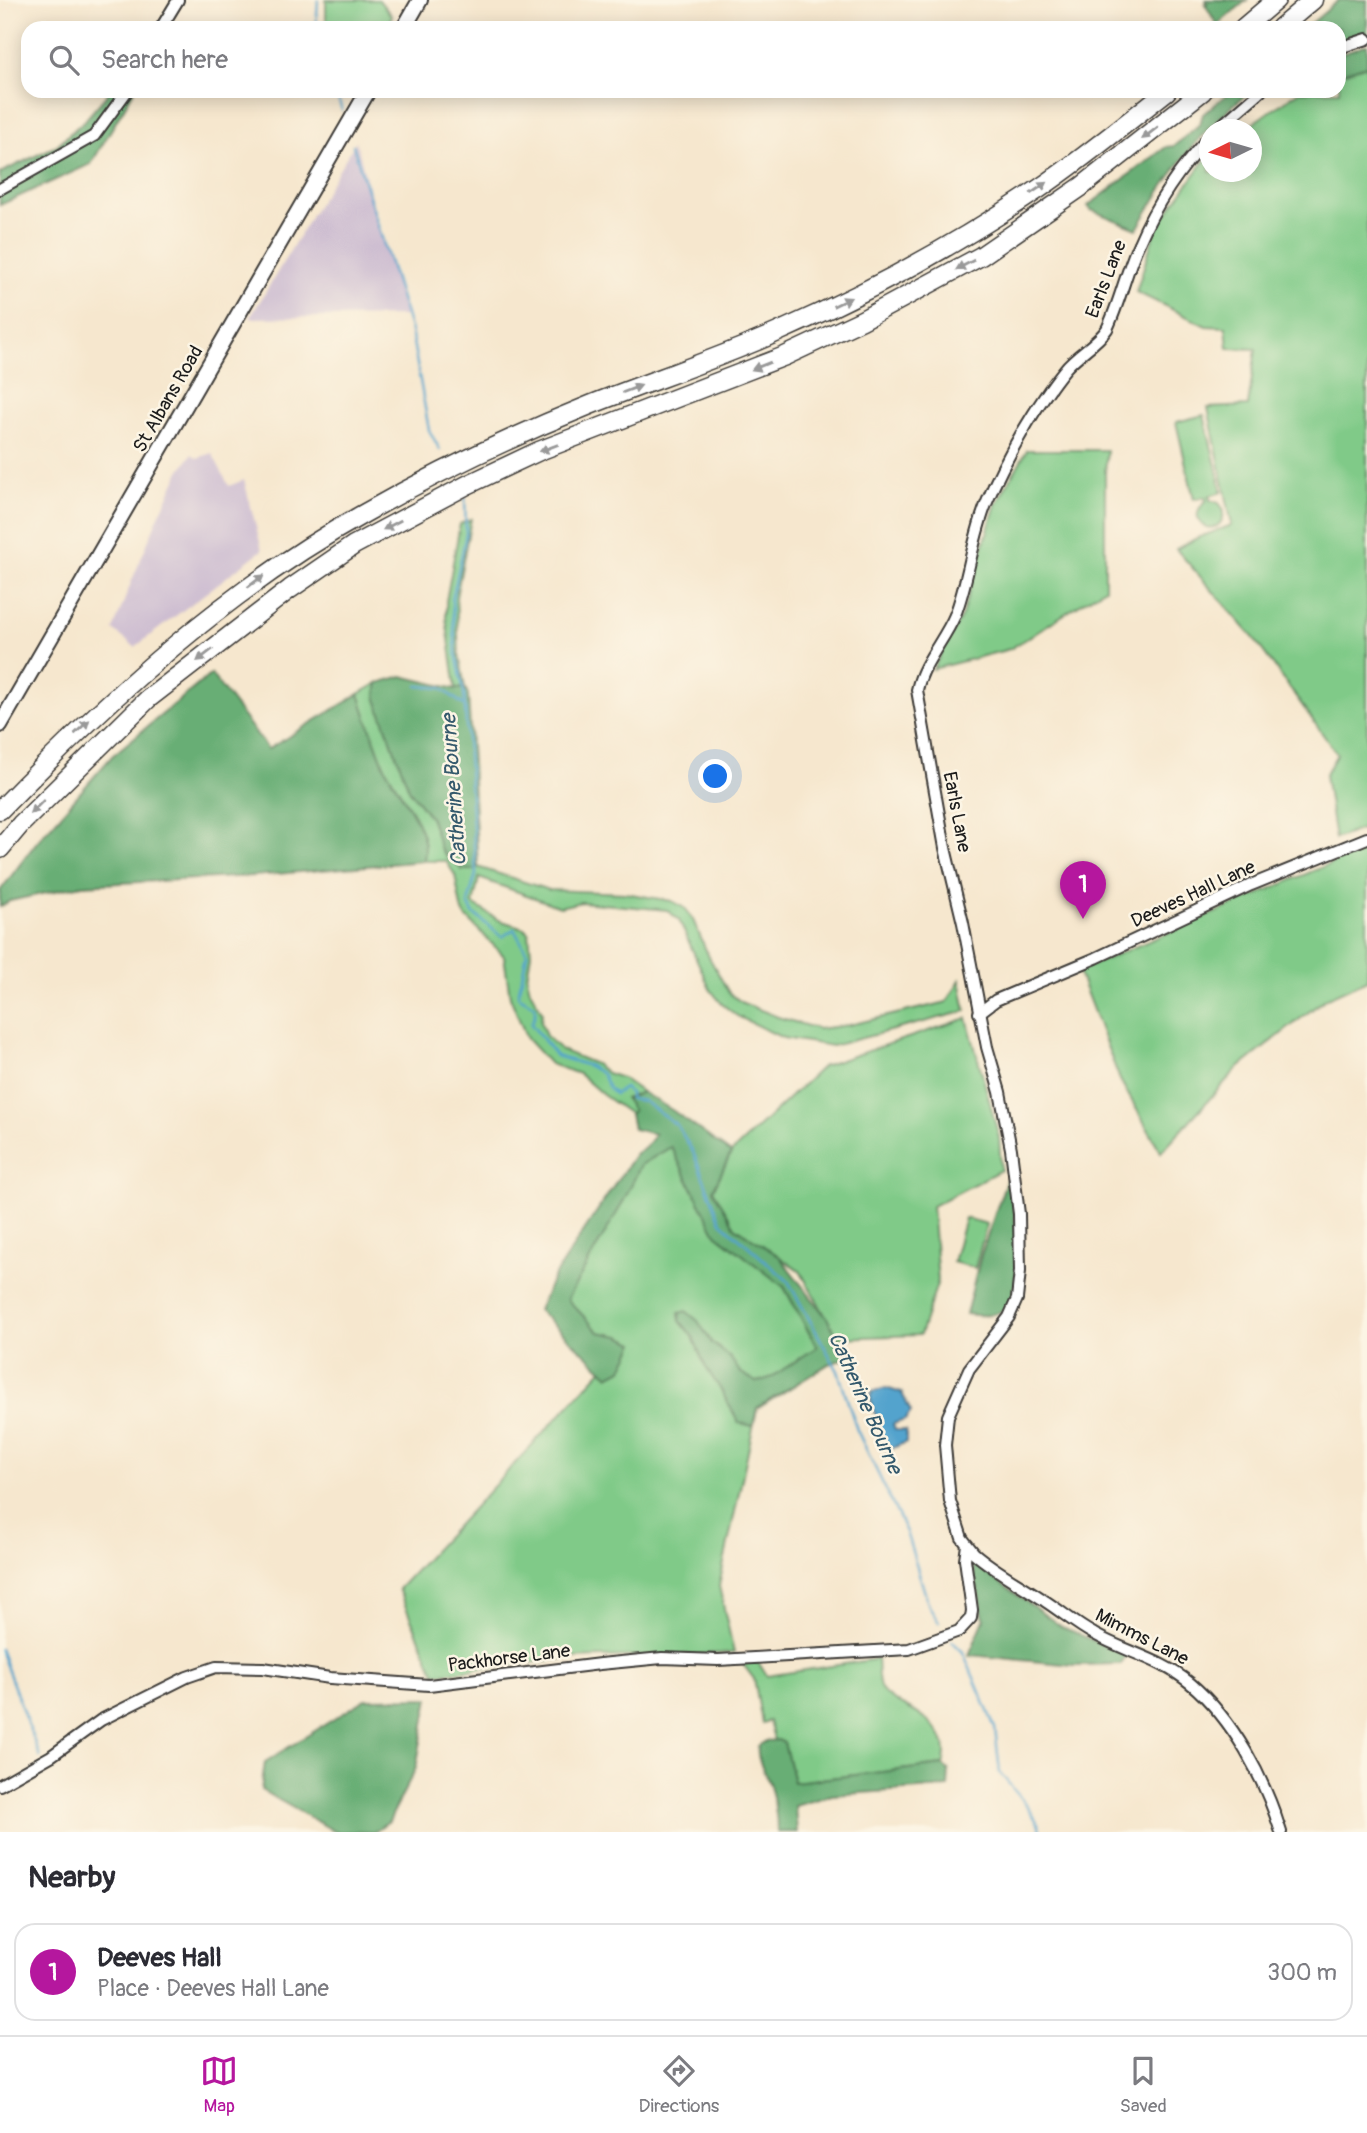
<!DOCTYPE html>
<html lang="en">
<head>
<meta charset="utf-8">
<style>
  body { margin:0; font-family:Pangolin,sans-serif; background:#f2f2f3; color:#2b2b33 }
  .compass { position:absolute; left:1199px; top:119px; width:63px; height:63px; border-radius:50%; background:#fff; box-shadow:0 4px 18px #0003; rotate:265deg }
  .you { position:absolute; left:716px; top:777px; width:24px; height:24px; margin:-18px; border:5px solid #fff; border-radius:50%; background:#1a73e8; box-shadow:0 0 0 10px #1a73e833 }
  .badge { display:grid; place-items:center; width:46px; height:46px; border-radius:50%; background:#b5179e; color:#fff; font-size:23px; font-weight:700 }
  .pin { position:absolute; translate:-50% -58px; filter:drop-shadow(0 2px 4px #0008) }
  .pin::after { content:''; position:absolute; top:37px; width:24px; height:21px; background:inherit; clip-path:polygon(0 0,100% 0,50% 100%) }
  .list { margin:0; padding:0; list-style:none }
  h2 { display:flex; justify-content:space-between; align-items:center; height:91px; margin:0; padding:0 28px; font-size:30px }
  h2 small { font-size:23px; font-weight:400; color:#7c7c81 }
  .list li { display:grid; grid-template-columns:46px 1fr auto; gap:21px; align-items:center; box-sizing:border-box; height:98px; margin:0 14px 14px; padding:0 14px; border:2px solid #e1e1e2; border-radius:21px }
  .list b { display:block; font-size:26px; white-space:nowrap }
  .list p { margin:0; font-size:23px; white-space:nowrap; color:#7c7c81 }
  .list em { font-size:23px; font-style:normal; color:#7c7c81 }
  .icon { flex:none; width:38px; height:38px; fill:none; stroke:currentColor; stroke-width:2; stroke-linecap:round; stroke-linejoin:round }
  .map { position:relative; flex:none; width:1367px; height:1832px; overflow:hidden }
  .search { position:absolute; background:#fff; box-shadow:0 4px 18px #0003; left:21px; right:21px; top:21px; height:77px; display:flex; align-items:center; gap:18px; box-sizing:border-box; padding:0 24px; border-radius:21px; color:#7c7c81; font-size:26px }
  .sheet { height:203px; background:#fff }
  nav { display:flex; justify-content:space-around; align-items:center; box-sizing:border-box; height:98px; border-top:2px solid #e1e1e2; background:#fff; font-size:19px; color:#7c7c81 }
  nav a { display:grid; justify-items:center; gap:4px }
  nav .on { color:#b5179e }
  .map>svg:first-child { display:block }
</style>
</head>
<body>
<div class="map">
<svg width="1367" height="1832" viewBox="0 0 1367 1832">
  <rect width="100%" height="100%" fill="#fcf5e5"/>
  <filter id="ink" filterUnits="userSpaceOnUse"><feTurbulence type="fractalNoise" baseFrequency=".0143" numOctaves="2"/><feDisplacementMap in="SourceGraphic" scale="14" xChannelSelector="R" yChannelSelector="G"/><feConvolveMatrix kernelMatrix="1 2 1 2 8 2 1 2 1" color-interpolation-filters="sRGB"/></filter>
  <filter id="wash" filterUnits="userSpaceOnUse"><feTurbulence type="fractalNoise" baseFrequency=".00686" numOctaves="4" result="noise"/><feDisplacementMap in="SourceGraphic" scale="28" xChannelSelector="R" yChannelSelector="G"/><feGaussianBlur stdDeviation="1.57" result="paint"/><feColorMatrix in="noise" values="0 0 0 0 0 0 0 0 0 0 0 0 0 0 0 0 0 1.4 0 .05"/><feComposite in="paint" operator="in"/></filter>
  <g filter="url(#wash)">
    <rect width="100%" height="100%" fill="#f6e7ce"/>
    <g fill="#cebed1">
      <path d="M 356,141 L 388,261 L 408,316 L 250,318 Z"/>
      <path d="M 212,453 L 229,486 L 244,480 L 262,550 L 135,647 L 113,630 L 131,583 L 157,520 L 180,471 L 192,454 L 197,458 Z"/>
    </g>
    <g fill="#80ca88" stroke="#4e7352" stroke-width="2">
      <path d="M 326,0 L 379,0 L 392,16 L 385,28 L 326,28 Z"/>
      <path d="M 1367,65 L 1367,827 L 1335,839 L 1325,775 L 1337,754 L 1253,637 L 1176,549 L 1197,538 L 1232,525 L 1208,408 L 1248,406 L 1256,349 L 1228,348 L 1226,327 L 1206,326 L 1136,292 L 1156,228 L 1209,155 L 1210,172 L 1252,172 L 1252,130 L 1244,129 L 1300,91 L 1339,91 L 1339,74 Z"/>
      <path d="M 1204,415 L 1222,492 L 1209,496 L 1210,500 L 1219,503 L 1224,510 C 1223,544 1180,522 1206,501 L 1205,497 L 1194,499 L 1176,422 Z"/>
      <path d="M 1027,450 L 1107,450 L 1105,473 L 1105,588 L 1010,649 L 933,669 L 962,615 L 996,504 Z"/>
      <path d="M 471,519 L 456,597 L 459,654 L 465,688 L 456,689 L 446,618 L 446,601 L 460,524 Z"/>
      <path d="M 378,683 L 376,695 L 380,710 L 409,789 L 431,819 L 441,850 L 451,861 L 472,870 L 478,867 L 549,890 L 625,893 L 672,901 L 685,908 L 693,920 L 709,957 L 729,993 L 743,1003 L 778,1017 L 818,1029 L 849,1025 L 947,1002 L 960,980 L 966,1011 L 832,1046 L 783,1038 L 737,1016 L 722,1004 L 710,989 L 679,920 L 667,910 L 581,902 L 560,907 L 479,878 L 473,904 L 499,920 L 524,928 L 529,933 L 531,953 L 527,977 L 530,990 L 542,1012 L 541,1022 L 546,1036 L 561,1050 L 595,1064 L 607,1073 L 622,1078 L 642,1092 L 626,1099 L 633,1111 L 630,1114 L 603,1095 L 579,1074 L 550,1064 L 527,1039 L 510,997 L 504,956 L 466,917 L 461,908 L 455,875 L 446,861 L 423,861 C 434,833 396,790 385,767 C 375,743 367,718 359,694 Z"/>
      <path d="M 1367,848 L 1367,980 L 1325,999 L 1236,1070 L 1161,1152 L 1120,1080 L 1078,971 Z"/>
      <path d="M 967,1018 L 999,1137 L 1001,1170 L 932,1206 L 938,1281 L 920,1335 L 838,1338 L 800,1271 L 735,1227 L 713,1190 L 731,1153 L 823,1066 Z"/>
      <path d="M 666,1132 L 717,1227 L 784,1287 L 827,1365 L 757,1409 L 719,1586 L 734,1653 L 571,1658 L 435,1674 L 398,1589 L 612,1359 L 549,1305 L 645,1147 Z"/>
      <path d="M 965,1218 L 987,1224 L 975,1268 L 953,1262 Z"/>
      <path d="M 877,1659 C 878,1667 877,1679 880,1687 C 884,1697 897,1702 906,1707 C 929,1719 952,1736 943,1765 L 794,1782 L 784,1743 L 774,1740 L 769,1721 L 762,1723 L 754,1679 L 742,1663 L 758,1662 L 767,1676 Z"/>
    </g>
    <g fill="#68ae74" stroke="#426548" stroke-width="2">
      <path d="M 1206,0 L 1247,0 L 1217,25 L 1205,4 L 1207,4 Z"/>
      <path d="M 1339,0 L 1367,0 L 1367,33 L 1339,43 L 1339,28 L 1306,28 Z"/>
      <path d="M 1367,44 L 1367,65 L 1339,74 L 1339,54 Z"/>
      <path d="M 110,91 L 134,91 L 91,164 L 0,205 L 0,173 L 56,146 L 86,119 Z"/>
      <path d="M 1231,91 L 1250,91 C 1197,134 1172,170 1137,229 L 1091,210 L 1088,206 L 1166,147 L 1174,146 L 1200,124 L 1203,114 Z"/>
      <path d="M 211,674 L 268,749 L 359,694 C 367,718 375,743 385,767 C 396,790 434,834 423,861 L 254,876 L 82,885 L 10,901 L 0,907 L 0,891 L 36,843 L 112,756 Z"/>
      <path d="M 402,676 L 456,689 L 465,688 L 468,694 L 478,867 L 473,870 L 462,870 L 441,850 L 431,819 L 409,789 L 380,710 L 376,695 L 378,683 Z"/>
      <path d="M 642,1092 L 672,1110 L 731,1153 L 713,1190 L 735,1227 L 779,1256 L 827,1318 L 849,1357 L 827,1365 L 757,1408 L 753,1426 L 739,1423 L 721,1390 L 705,1366 L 693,1337 L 680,1321 L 679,1313 L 686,1311 L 698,1321 L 712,1343 L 729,1356 L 740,1372 L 756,1382 L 770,1378 L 817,1347 L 784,1287 L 716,1234 L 671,1147 L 641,1165 L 622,1204 L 567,1299 L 599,1332 L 620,1336 L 635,1343 L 622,1369 L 609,1376 L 538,1310 L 554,1276 L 635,1154 L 645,1147 L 655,1134 L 633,1129 L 630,1114 L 633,1111 L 625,1099 Z"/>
      <path d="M 1007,1178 L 1012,1182 C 1014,1207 1025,1295 1004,1310 C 992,1317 978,1316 966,1314 L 981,1255 Z"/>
      <path d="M 972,1563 L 1062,1627 L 1126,1655 L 1121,1664 L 1073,1665 L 969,1655 L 984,1620 Z"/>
      <path d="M 429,1698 L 416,1768 L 389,1821 L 373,1832 L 336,1832 L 261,1790 L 265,1762 L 366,1699 Z"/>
      <path d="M 778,1740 L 784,1743 L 794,1782 L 943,1765 L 949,1771 L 948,1787 L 832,1795 L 795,1806 L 797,1832 L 777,1832 C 777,1816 774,1798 769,1783 C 764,1770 756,1760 758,1746 L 766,1741 Z"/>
    </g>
    <path fill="#52a3cd" stroke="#376074" stroke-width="2" d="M 886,1388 L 902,1393 L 911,1412 L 905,1420 L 893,1424 L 895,1430 L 906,1430 L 906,1442 L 886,1451 L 870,1397 L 872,1392 Z"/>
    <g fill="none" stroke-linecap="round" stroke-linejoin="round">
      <g stroke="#52a3cd" stroke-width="2.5">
        <path d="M 316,28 L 318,0"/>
        <path d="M 335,91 L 342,110"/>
        <path d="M 353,145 L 411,331 L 429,430 L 440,450"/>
        <path d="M 465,498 L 466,534 L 452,601 L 456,653 L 464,693 L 476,874 L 468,903 L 473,913 L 502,937 L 514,929 L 527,953 L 518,996 L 535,1006 L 535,1015 L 531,1024 L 556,1056 L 589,1066 L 602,1074 L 609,1089 L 615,1094 L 624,1088 L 630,1093 L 630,1099 L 643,1101 L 677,1125 L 693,1152 L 721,1222 L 788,1281 L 838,1371 L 857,1430 L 906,1532 L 929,1606 L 939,1622"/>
        <path d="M 418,686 L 441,688 L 465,706"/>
        <path d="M 952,1641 L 963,1652 L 995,1728 L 1000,1773 L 1028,1807 L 1039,1825 L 1040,1832"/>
        <path d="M 0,1649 L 40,1757"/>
      </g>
    </g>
  </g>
  <g filter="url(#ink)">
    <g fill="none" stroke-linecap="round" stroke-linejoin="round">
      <g stroke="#3d3a37" stroke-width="14">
        <g id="minor">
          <path d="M 161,28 L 178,0"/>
          <path d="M 1339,48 L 1367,39"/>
          <path d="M 1216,130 L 1261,91"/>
          <path d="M 1210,136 C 1180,168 1156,203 1139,243 C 1126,271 1120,302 1107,329 C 1096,345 1077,354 1065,369 C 1038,402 1003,462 987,502 C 972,538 969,579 955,615 C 944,641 923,662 917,690 L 945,848 L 963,923 L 987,1047 L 1000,1092 L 1011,1149 L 1019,1214 L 1020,1271 L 1017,1299 L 1009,1317 L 969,1369 L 948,1416 L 945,1445 L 950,1501 L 962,1538 L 974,1553 C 996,1572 1022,1585 1045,1601 C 1062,1612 1077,1625 1094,1634 C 1126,1652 1161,1659 1190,1683 C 1234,1720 1264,1778 1281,1832"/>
          <path d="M 0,189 L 94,136 L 127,91"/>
          <path d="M 979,1013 L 996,1000 L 1096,958 L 1251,885 L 1367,838"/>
          <path d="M 0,1785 L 51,1756 L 101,1720 L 187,1677 L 216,1667 L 263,1668 L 330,1678 L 429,1685 L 600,1664 L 662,1658 L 718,1660 L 909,1649 L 959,1631 L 971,1618 L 972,1610 L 965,1559 L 967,1545"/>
        </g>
      </g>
      <g stroke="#3d3a37" stroke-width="18">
        <g id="major">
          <path d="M 404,28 L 420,0"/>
          <path d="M 0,725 L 368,91"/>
        </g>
      </g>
      <g stroke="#3d3a37" stroke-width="21">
        <g id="highway">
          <path d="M 1243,28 L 1276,0"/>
          <path d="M 1280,28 L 1313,0"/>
          <path d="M 0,810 C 110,697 226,590 365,513 C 437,472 513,436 590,405 C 653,380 717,359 778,332 C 869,292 958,244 1040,188 C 1084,158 1125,124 1167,91"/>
          <path d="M 0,849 L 21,824 L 148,699 L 290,589 L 354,545 L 467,485 L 539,451 L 785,356 L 862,320 L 981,256 L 1081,187 L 1203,91"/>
        </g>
      </g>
      <use href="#minor" stroke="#fff" stroke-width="10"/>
      <use href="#major" stroke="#fff" stroke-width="14"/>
      <use href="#highway" stroke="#fff" stroke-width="18"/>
    </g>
    <defs><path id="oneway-solid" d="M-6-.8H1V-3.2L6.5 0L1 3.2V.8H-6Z" transform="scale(1.75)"/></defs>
    <g fill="#999">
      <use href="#oneway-solid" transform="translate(1150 133) rotate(142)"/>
      <use href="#oneway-solid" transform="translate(1039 188) rotate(-34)"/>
      <use href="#oneway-solid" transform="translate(965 265) rotate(152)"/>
      <use href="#oneway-solid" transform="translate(842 302) rotate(-26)"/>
      <use href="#oneway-solid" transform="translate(761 366) rotate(158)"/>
      <use href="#oneway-solid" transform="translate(632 389) rotate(-21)"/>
      <use href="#oneway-solid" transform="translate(549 448) rotate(159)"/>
      <use href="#oneway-solid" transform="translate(392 525) rotate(152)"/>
      <use href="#oneway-solid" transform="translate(256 581) rotate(-37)"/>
      <use href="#oneway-solid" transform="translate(205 655) rotate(142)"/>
      <use href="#oneway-solid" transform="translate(82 727) rotate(-43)"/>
      <use href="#oneway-solid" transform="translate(37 807) rotate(135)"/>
    </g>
  </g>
  <g text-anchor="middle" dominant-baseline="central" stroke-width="5" stroke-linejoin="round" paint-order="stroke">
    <g font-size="19" fill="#1c1c1c" stroke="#fcf5e5">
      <text transform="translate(1106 279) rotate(-69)">Earls Lane</text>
      <text transform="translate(168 399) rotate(-60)">St Albans Road</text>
      <text transform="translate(957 812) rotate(79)">Earls Lane</text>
      <text transform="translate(1193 894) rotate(-25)">Deeves Hall Lane</text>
      <text transform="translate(1142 1637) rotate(27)">Mimms Lane</text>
      <text transform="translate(509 1658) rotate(-7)">Packhorse Lane</text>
    </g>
    <g font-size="21" font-style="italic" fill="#34596c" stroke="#fcf5e5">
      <text transform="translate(454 790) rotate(-94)">Catherine Bourne</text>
      <text transform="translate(865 1403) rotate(66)">Catherine Bourne</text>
    </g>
  </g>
</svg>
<svg class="compass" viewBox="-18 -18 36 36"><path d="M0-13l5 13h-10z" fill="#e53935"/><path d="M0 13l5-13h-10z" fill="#7c7c81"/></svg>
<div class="you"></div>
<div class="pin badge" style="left:1083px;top:919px">1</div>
<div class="search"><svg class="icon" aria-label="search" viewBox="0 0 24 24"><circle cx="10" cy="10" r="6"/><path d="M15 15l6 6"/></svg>Search here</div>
</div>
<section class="sheet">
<h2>Nearby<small></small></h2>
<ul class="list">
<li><span class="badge">1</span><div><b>Deeves Hall</b><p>Place · Deeves Hall Lane</p></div><em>300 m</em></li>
</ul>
</section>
<nav>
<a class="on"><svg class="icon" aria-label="map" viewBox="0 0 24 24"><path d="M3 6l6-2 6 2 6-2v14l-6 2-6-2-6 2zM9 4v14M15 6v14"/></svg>Map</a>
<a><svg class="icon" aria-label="directions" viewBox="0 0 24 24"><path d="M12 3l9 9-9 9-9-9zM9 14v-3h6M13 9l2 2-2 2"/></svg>Directions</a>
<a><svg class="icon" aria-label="saved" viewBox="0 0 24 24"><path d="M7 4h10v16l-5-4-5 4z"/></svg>Saved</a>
</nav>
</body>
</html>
